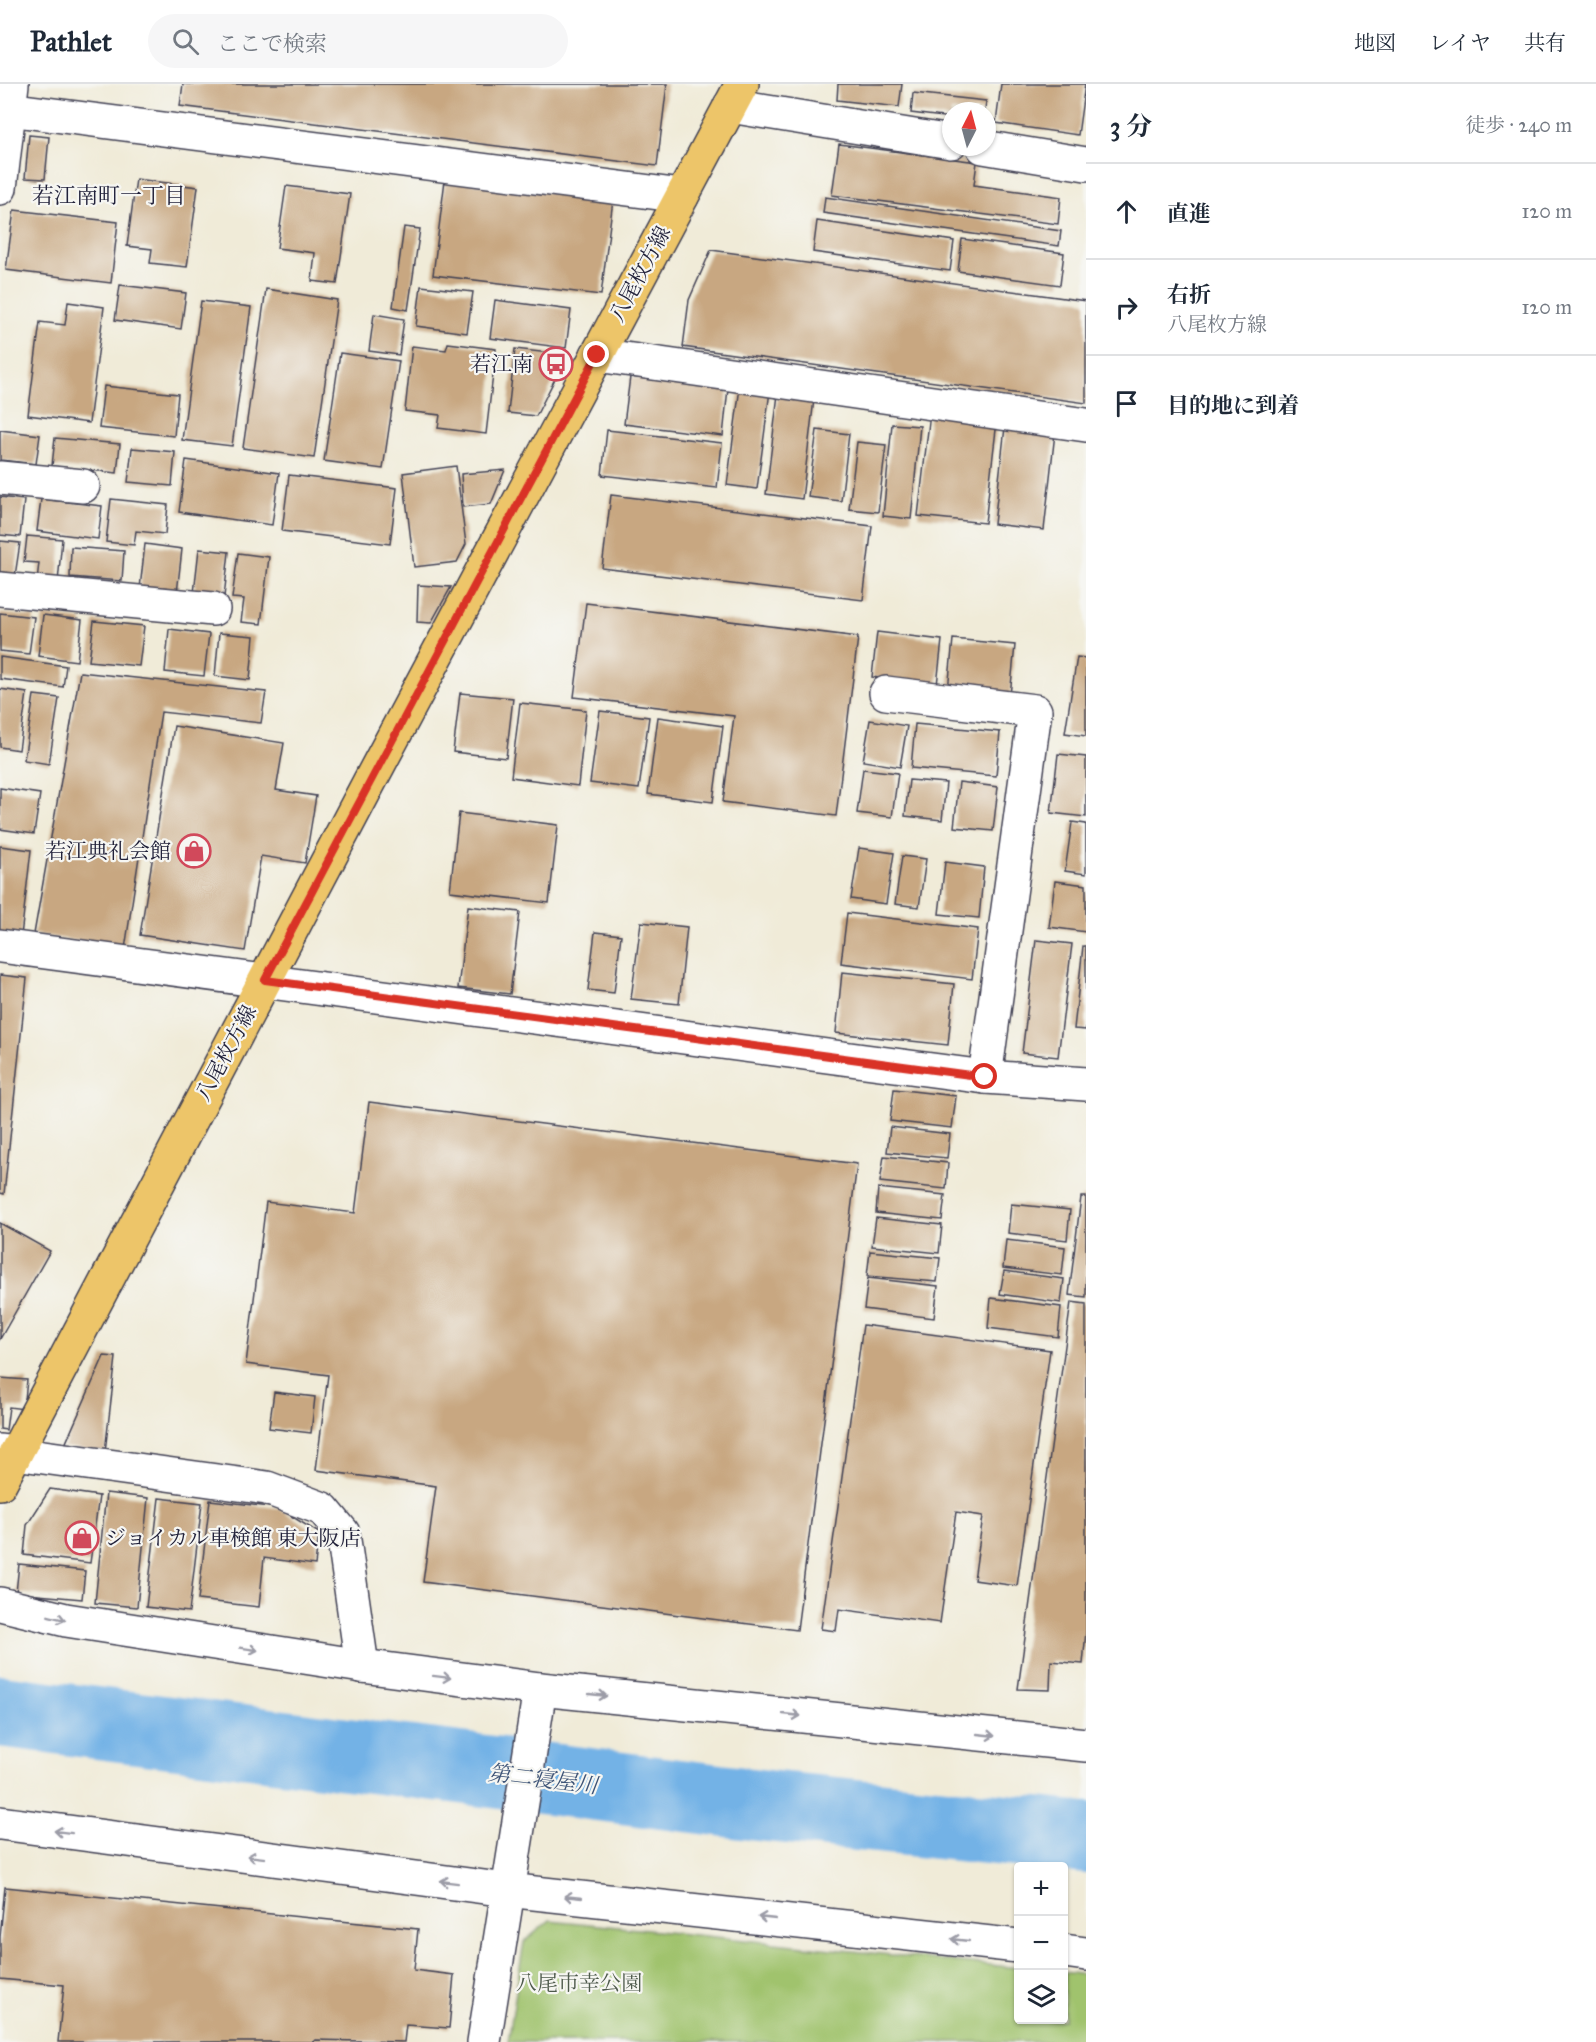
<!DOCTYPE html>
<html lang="ja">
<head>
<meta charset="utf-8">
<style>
  body { margin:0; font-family:"IM FELL Great Primer","Noto Serif JP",serif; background:#f6f6f7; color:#1f2937 }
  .controls { position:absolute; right:18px; bottom:18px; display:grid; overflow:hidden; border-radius:6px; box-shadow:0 2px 4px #0004 }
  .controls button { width:54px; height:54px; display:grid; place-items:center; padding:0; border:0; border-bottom:2px solid #e0e1e3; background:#fff; color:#1f2937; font:30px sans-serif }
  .compass { position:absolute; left:942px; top:18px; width:54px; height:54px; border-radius:50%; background:#fff; box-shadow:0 2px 4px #0004; rotate:6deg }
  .stop { position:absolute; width:18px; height:18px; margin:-14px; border:4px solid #d93025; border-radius:50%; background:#fff }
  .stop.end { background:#d93025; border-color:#fff; box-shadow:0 2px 6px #0008 }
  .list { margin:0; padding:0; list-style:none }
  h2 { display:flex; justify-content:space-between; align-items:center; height:78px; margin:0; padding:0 24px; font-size:26px }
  h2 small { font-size:20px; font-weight:400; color:#747a83 }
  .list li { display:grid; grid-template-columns:39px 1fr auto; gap:18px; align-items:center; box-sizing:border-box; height:96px; padding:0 24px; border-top:2px solid #e0e1e3 }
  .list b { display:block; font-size:22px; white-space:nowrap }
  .list p { margin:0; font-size:20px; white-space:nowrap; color:#747a83 }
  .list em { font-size:20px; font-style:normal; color:#747a83 }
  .icon { flex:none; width:33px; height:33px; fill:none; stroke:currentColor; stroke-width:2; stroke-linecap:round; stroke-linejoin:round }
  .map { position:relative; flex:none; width:1086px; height:1958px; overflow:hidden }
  header { display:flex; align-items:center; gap:36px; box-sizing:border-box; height:84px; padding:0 30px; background:#fff; border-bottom:2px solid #e0e1e3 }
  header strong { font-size:28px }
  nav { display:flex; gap:33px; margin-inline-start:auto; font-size:21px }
  .search { width:420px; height:54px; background:#f6f6f7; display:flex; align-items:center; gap:15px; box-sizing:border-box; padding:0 21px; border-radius:33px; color:#747a83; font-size:22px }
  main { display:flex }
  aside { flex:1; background:#fff }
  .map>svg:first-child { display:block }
</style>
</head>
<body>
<header>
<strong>Pathlet</strong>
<div class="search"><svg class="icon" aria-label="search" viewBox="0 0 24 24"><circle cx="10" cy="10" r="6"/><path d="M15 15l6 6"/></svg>ここで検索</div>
<nav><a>地図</a><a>レイヤ</a><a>共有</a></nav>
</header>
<main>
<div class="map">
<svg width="1086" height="1958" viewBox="0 0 1086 1958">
  <rect width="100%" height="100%" fill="#f6f6f2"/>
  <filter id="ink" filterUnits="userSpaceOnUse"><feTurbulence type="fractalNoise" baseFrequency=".0167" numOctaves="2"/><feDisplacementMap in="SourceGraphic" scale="12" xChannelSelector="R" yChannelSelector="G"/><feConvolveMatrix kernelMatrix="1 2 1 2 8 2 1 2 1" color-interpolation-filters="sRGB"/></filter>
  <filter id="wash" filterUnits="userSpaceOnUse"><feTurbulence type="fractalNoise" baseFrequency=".008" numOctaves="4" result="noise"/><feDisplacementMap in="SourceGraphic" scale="24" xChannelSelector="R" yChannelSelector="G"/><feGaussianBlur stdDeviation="1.35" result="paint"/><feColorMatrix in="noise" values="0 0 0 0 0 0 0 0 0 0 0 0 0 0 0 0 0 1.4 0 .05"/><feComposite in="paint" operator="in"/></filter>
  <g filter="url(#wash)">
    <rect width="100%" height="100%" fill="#f0ebd8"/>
    <path fill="#a0c36d" stroke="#617254" stroke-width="1.5" d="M 550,1836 L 1018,1884 L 1018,1936 L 1064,1936 L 1064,1888 L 1086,1891 L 1086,1958 L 508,1958 L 524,1858 Z"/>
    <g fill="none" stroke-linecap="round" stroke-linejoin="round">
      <path stroke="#73b2e6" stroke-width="72" d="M 0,1627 L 767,1722 L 1086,1754"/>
    </g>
    <g id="blocks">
      <g fill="#c8a781">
        <path d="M 183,0 L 667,0 L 657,82 L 180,22 Z"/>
        <path d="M 838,0 L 902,0 L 899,23 L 837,16 Z"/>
        <path d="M 1001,0 L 1085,0 L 1078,51 L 996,39 Z"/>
        <path d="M 913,9 L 986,17 L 985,27 L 951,27 L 951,34 L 911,29 Z"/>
        <path d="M 29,51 L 49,53 L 45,95 L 25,94 Z"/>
        <path d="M 839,60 L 977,78 L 974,101 L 1061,113 L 1058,140 L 832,111 Z"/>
        <path d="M 136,95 L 198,103 L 187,183 L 150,179 L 152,165 L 127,162 Z"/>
        <path d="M 445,96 L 613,116 L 601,211 L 433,191 Z"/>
        <path d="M 286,102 L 350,110 L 337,200 L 312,197 L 315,169 L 277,164 Z"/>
        <path d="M 825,113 L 1061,147 L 1059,162 L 823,129 Z"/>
        <path d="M 14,126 L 118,138 L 111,199 L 6,186 Z"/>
        <path d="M 817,137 L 954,157 L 950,187 L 813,168 Z"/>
        <path d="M 404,143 L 420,145 L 408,226 L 393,223 Z"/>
        <path d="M 962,155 L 1064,169 L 1060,201 L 958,187 Z"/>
        <path d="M 711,166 L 1086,217 L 1086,319 L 683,263 L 689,216 Z"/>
        <path d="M 120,201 L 186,209 L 181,245 L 115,236 Z"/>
        <path d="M 421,202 L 473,208 L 467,249 L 416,242 Z"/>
        <path d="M 266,205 L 337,216 L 314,374 L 243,364 Z"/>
        <path d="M 495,216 L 571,226 L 566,264 L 490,254 Z"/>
        <path d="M 201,217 L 251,223 L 232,362 L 182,356 Z"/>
        <path d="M 68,218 L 104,223 L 89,339 L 28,331 L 40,238 L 65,241 Z"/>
        <path d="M 374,230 L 404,235 L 399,271 L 369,267 Z"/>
        <path d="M 448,259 L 496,265 L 486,350 L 438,344 L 440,331 L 405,327 L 412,262 L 446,266 Z"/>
        <path d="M 515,265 L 567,271 L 536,332 L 508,329 Z"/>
        <path d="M 340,269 L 399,277 L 383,385 L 324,377 Z"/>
        <path d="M 630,293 L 728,304 L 723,352 L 624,340 Z"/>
        <path d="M 104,302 L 178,310 L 174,352 L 99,344 Z"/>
        <path d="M 740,303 L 770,307 L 757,405 L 727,401 Z"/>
        <path d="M 778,310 L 814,315 L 802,415 L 766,410 Z"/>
        <path d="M 930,329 L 997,337 L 985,439 L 918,432 Z"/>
        <path d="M 892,340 L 920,342 L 911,435 L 883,432 Z"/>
        <path d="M 1005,343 L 1055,349 L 1044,446 L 994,440 Z"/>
        <path d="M 0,346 L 40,351 L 36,380 L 0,376 Z"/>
        <path d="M 607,346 L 722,359 L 717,404 L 602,391 Z"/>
        <path d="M 817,346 L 849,350 L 841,417 L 808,413 Z"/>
        <path d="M 55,354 L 120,360 L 117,389 L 52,382 Z"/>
        <path d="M 857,358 L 886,361 L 878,428 L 849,425 Z"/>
        <path d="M 132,364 L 175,368 L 172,402 L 128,398 Z"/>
        <path d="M 186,376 L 279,389 L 272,441 L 179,428 Z"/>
        <path d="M 456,382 L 466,460 L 457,478 L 414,483 L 403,389 Z"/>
        <path d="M 505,386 L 491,420 L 463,423 L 461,390 Z"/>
        <path d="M 289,391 L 397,404 L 390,460 L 282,447 Z"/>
        <path d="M 611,411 L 872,442 L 863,516 L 602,484 Z"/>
        <path d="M 0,413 L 24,416 L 20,453 L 0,451 Z"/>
        <path d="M 41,415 L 102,422 L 98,455 L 37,447 Z"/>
        <path d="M 111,415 L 168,421 L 165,450 L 136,447 L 134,461 L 106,458 Z"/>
        <path d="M 27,452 L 62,455 L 58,498 L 37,496 L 39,479 L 24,478 Z"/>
        <path d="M 0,457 L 20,459 L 15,492 L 0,490 Z"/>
        <path d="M 145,460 L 182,465 L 177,509 L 140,504 Z"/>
        <path d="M 71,463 L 124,467 L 122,497 L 70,493 Z"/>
        <path d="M 199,465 L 229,468 L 224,513 L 194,509 Z"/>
        <path d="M 238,469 L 269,473 L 261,540 L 241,538 L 244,515 L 232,514 Z"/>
        <path d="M 418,501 L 451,503 L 431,539 L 417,538 Z"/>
        <path d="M 586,519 L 858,553 L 836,732 L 723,718 L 734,632 L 574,613 Z"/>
        <path d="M 0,529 L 34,533 L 29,570 L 0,567 Z"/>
        <path d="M 43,531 L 82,536 L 77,577 L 38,572 Z"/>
        <path d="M 94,537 L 144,542 L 139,582 L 89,577 Z"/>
        <path d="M 169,545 L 209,550 L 204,592 L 165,588 Z"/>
        <path d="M 877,548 L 942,556 L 937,601 L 872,593 Z"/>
        <path d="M 219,549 L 254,552 L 250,596 L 215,592 Z"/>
        <path d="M 953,555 L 1015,561 L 1010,612 L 948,607 Z"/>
        <path d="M 0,573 L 66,582 L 63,603 L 0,595 Z"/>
        <path d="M 1077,573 L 1086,574 L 1086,652 L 1065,649 Z"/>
        <path d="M 80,588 L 266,608 L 261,639 L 161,628 L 125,865 L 34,850 Z"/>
        <path d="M 0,605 L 27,609 L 19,666 L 0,663 Z"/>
        <path d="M 460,609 L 513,614 L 506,674 L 453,668 Z"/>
        <path d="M 34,611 L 59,614 L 49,680 L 24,676 Z"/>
        <path d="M 520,619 L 586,626 L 578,702 L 511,693 Z"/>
        <path d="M 600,627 L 649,633 L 639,705 L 590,699 Z"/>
        <path d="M 658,633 L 723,642 L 713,718 L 648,710 Z"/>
        <path d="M 870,636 L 907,642 L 900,683 L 863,677 Z"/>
        <path d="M 915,640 L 1000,648 L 996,692 L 911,684 Z"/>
        <path d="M 174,642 L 284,659 L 276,706 L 316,712 L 305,779 L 261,772 L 245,867 L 140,851 Z"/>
        <path d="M 1058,670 L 1086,673 L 1086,733 L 1051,729 Z"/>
        <path d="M 863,685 L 898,689 L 892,733 L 857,729 Z"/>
        <path d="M 909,696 L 946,699 L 942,736 L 905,732 Z"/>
        <path d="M 959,698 L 998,703 L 993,747 L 954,743 Z"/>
        <path d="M 0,704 L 40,710 L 34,750 L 0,745 Z"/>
        <path d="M 459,729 L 558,741 L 549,819 L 450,807 Z"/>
        <path d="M 1072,738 L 1086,740 L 1086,790 L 1065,787 Z"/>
        <path d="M 0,762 L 31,766 L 21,852 L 0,850 Z"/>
        <path d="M 859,764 L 894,769 L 886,820 L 851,815 Z"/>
        <path d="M 902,772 L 926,775 L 919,823 L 895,820 Z"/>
        <path d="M 945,778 L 984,783 L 979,834 L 939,830 Z"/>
        <path d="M 1055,797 L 1086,801 L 1086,848 L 1049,843 Z"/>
        <path d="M 468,822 L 520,828 L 510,910 L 458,904 Z"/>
        <path d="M 847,829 L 978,845 L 972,895 L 841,879 Z"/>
        <path d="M 641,838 L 687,843 L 679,920 L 631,915 Z"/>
        <path d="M 595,848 L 621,851 L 614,909 L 588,906 Z"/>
        <path d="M 1036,856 L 1072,860 L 1058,973 L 1022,969 Z"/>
        <path d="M 1083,862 L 1086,862 L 1086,946 L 1074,945 Z"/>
        <path d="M 842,888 L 954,900 L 948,961 L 836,949 Z"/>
        <path d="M 0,891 L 27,894 L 4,1110 L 0,1109 Z"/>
        <path d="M 894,1005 L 956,1012 L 952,1044 L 890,1037 Z"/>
        <path d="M 369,1018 L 857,1080 L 797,1546 L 423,1498 L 436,1402 L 316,1386 L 328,1291 L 246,1280 L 266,1118 L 355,1129 Z"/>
        <path d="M 890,1043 L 950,1050 L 947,1074 L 887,1068 Z"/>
        <path d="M 884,1072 L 948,1079 L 946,1105 L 880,1098 Z"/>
        <path d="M 878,1104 L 945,1111 L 942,1136 L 876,1129 Z"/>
        <path d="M 1081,1113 L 1086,1113 L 1086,1213 L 1069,1211 Z"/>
        <path d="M 1011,1120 L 1070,1126 L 1067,1156 L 1008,1149 Z"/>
        <path d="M 876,1134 L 942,1141 L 939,1169 L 872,1162 Z"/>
        <path d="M 0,1139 L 50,1167 L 0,1255 Z"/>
        <path d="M 1006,1156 L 1065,1163 L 1062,1191 L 1003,1184 Z"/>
        <path d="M 870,1167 L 940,1174 L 937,1198 L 867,1192 Z"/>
        <path d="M 1004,1187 L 1064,1195 L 1061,1219 L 1000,1210 Z"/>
        <path d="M 868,1194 L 938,1202 L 934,1234 L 864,1225 Z"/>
        <path d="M 991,1214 L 1061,1223 L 1058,1253 L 988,1244 Z"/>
        <path d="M 1071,1218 L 1086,1220 L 1086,1547 L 1083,1580 L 1051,1577 L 1050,1606 L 1018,1605 Z"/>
        <path d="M 863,1241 L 1050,1266 L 1017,1502 L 974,1496 L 983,1432 L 956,1428 L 940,1539 L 839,1525 L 836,1547 L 821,1545 Z"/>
        <path d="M 104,1272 L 116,1273 L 105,1368 L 64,1363 Z"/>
        <path d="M 0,1294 L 27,1296 L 24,1325 L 9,1323 L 6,1346 L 0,1345 Z"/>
        <path d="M 274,1308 L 315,1313 L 311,1349 L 269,1344 Z"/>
        <path d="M 50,1405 L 99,1412 L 90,1479 L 24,1471 L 27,1441 Z"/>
        <path d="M 106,1409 L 148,1414 L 137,1523 L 95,1519 Z"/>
        <path d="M 159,1414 L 202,1419 L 189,1528 L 146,1523 Z"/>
        <path d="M 210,1416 L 278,1424 L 319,1449 L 315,1481 L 264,1474 L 259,1523 L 198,1516 Z"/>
        <path d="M 19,1480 L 85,1487 L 82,1515 L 16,1509 Z"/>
        <path d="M 5,1803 L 418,1845 L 414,1886 L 454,1891 L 449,1944 L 406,1941 L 404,1958 L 315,1956 L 313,1958 L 58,1958 L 64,1901 L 0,1895 L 0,1853 Z"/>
      </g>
    </g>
  </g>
  <g filter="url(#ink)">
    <use href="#blocks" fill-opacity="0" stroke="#414053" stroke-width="1.5"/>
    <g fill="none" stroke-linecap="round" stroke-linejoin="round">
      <g stroke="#414053" stroke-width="36">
        <g id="minor">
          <path d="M 730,22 L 951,58"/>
          <path d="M 0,24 L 682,112"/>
          <path d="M 983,63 L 1086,80"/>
          <path d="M 0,104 L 12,0"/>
          <path d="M 597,271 L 1086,341"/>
          <path d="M 0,394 L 83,402"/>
          <path d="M 0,505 L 213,525"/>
          <path d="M 886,609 L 1035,627 L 985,993"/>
          <path d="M 0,862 L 985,993 L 1086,1000"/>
          <path d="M 0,1367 L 267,1404 L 323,1425 L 343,1449 L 362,1582"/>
          <path d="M 0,1520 L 66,1536 L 362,1582 L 540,1605 L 1086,1661"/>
          <path d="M 0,1739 L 507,1806 L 1018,1862"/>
          <path d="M 1064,1867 L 1086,1870"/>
          <path d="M 484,1958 L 540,1605"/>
        </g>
      </g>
      <g stroke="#414053" stroke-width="36">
        <path id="primary" d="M 0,1399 L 372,693 L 742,0"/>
      </g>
      <use href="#minor" stroke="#fff" stroke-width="33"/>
      <use href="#primary" stroke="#edc569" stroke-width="33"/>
    </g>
    <defs><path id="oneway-shaft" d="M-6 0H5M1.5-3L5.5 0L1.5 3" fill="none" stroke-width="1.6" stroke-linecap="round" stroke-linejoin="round" transform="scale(1.5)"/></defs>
    <g stroke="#9c9ca7">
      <use href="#oneway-shaft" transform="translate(57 1534) rotate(14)"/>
      <use href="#oneway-shaft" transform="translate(249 1565) rotate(9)"/>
      <use href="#oneway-shaft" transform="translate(442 1593) rotate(7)"/>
      <use href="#oneway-shaft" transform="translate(598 1611) rotate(6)"/>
      <use href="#oneway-shaft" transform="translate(792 1631) rotate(6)"/>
      <use href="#oneway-shaft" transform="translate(986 1651) rotate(6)"/>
      <use href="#oneway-shaft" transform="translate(63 1748) rotate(-173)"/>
      <use href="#oneway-shaft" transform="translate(256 1773) rotate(-173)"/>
      <use href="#oneway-shaft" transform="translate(449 1798) rotate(-173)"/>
      <use href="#oneway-shaft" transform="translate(573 1813) rotate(-174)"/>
      <use href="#oneway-shaft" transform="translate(767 1834) rotate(-174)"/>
      <use href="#oneway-shaft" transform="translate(960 1856) rotate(-174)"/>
    </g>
  </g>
  <g fill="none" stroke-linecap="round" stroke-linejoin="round" filter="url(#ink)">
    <path stroke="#d93025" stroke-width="8" d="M 597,271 L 265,896 L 985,993"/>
  </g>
  <defs>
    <g id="bus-ring" transform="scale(1.725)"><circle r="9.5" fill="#f6f6f2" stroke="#d1495b" stroke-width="1.5"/><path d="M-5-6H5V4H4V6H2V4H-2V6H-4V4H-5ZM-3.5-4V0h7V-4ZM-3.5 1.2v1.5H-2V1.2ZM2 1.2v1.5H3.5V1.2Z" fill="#d1495b"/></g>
    <g id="shop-ring" transform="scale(1.725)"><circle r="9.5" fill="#f6f6f2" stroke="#d1495b" stroke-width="1.5"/><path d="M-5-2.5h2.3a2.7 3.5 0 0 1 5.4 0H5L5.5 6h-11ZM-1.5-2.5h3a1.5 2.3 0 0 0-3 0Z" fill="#d1495b"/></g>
  </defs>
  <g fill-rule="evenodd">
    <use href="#bus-ring" x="556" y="280"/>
    <use href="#shop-ring" x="194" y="767"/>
    <use href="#shop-ring" x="82" y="1454"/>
  </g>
  <g text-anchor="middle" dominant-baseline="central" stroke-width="4.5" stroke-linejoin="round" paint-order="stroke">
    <g font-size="21" fill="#22223b" stroke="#f6f6f2">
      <text transform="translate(640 190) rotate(-62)">八尾枚方線</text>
      <text transform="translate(226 969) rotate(-62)">八尾枚方線</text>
    </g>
    <g font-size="21" fill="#22223b" stroke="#f6f6f2" text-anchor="end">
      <text x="533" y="280">若江南</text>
      <text x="171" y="767">若江典礼会館</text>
      <text x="105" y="1454" text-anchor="start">ジョイカル車検館 東大阪店</text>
    </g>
    <g font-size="21" fill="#4e5a4c" stroke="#f6f6f2">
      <text x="579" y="1899">八尾市幸公園</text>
    </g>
    <g font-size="22" fill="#22223b" stroke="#f6f6f2">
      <text x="109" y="111">若江南町一丁目</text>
    </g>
    <g font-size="22" font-style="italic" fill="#3e5477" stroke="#f6f6f2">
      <text transform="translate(543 1695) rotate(7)">第二寝屋川</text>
    </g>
  </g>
</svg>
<div class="controls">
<button>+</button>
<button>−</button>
<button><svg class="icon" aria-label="layers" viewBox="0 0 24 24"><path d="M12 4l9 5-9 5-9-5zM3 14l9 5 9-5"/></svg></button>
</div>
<svg class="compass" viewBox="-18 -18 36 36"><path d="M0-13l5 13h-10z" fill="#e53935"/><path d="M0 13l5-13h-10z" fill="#747a83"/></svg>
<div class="stop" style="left:985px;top:993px"></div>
<div class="stop end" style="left:597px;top:271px"></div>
</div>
<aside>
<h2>3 分<small>徒歩 · 240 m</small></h2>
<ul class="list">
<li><svg class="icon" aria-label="ahead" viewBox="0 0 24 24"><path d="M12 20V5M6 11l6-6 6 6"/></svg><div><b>直進</b></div><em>120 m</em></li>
<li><svg class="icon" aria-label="right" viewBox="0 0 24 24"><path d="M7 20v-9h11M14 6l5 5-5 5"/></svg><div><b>右折</b><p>八尾枚方線</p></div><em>120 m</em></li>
<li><svg class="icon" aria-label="arrive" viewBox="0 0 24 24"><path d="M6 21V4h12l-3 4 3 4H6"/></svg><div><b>目的地に到着</b></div></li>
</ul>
</aside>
</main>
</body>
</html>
